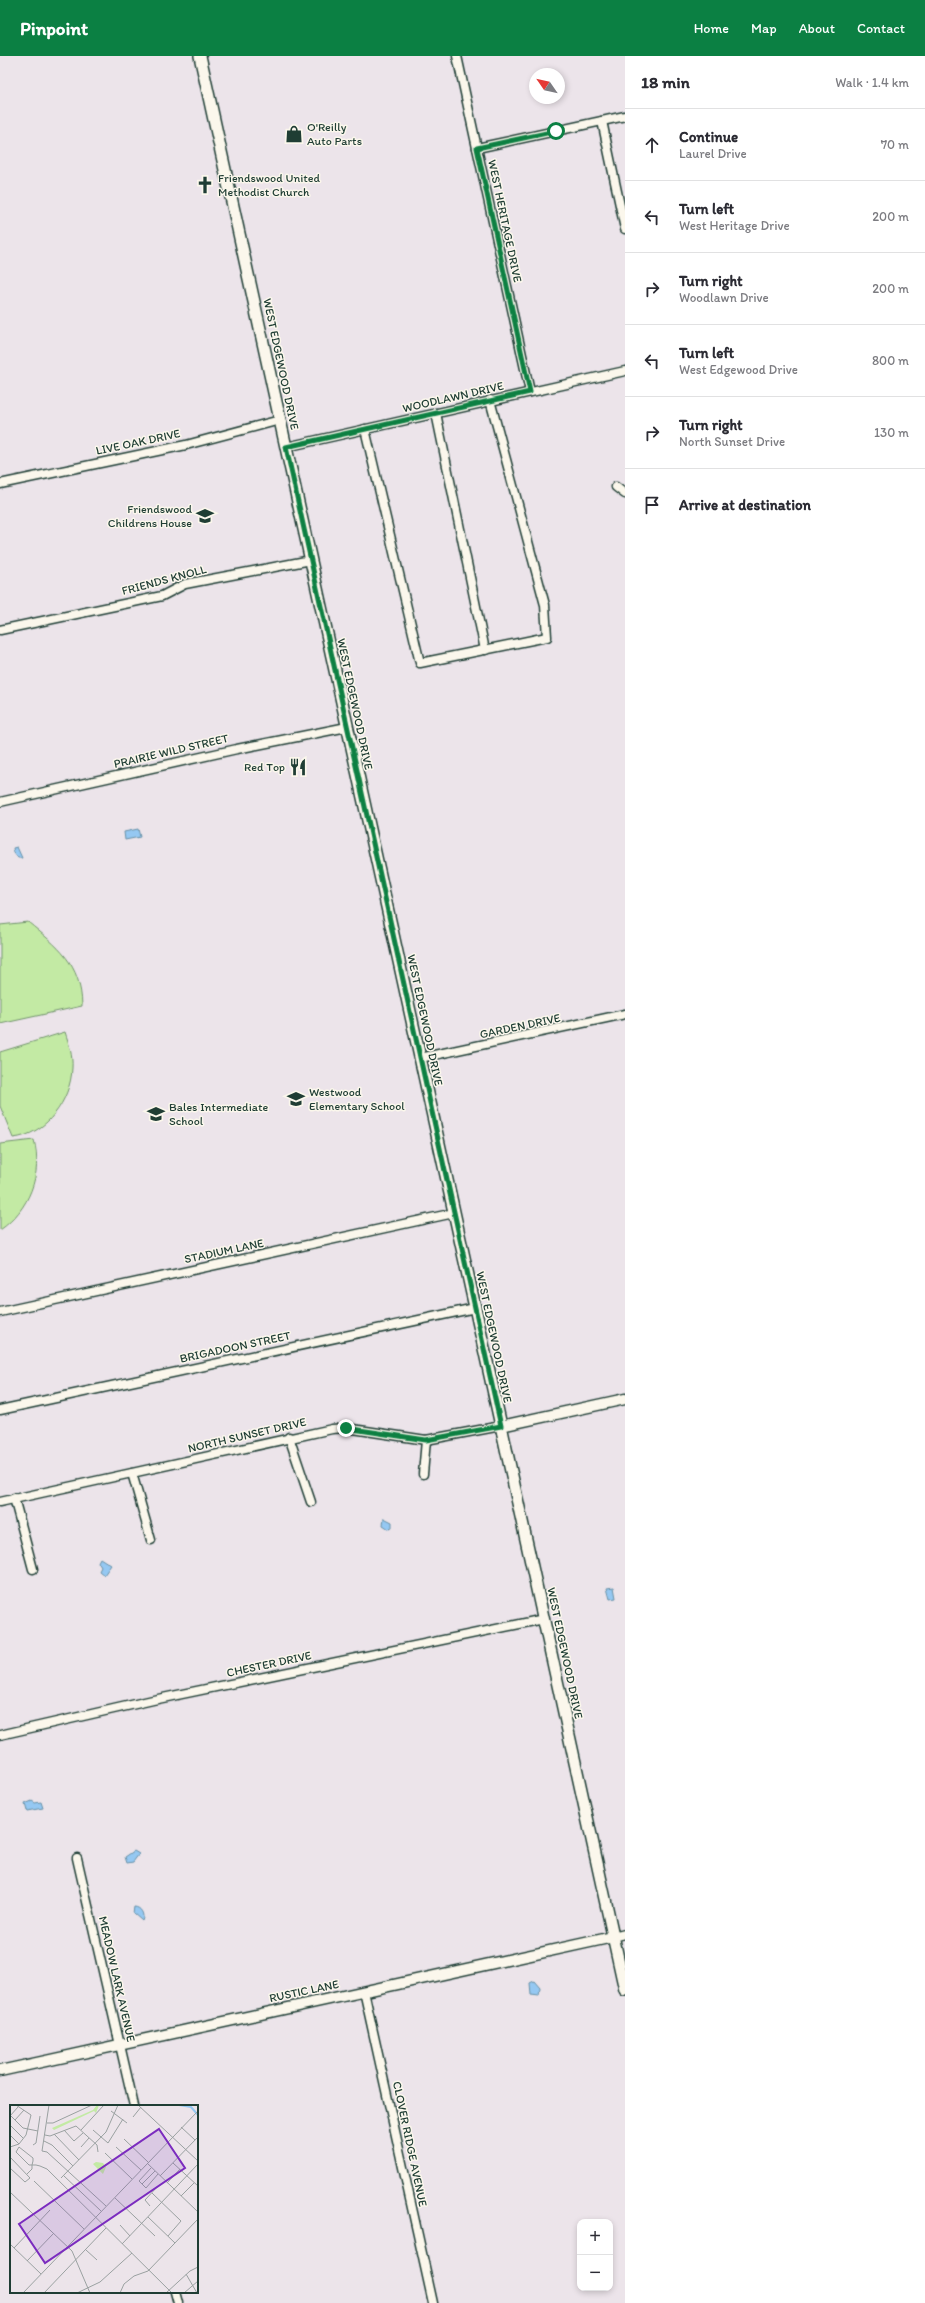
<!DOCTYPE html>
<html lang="en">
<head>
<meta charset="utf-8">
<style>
  body { margin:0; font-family:Itim,sans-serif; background:#f7f7f7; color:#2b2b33 }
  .controls { position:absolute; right:12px; bottom:12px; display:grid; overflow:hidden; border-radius:8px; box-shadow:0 2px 6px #0003 }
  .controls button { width:36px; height:36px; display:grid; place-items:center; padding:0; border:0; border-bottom:1px solid #e1e1e2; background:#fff; color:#2b2b33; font:20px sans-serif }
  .compass { position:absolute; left:529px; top:12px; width:36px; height:36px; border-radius:50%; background:#fff; box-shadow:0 2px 6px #0003; rotate:304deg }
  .stop { position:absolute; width:12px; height:12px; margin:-9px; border:3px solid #0b8043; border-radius:50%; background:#fff }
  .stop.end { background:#0b8043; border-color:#fff; box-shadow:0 1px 4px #0008 }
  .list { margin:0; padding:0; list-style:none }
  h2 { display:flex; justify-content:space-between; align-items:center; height:52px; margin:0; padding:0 16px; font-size:17px }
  h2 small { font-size:13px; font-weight:400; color:#7c7c81 }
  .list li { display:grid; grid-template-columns:26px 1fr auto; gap:12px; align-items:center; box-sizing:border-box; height:72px; padding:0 16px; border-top:1px solid #e1e1e2 }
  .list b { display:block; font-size:15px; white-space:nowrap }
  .list p { margin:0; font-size:13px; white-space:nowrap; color:#7c7c81 }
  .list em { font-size:13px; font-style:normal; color:#7c7c81 }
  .icon { flex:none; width:22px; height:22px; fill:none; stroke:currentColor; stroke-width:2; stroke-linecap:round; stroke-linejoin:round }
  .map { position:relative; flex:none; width:625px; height:2247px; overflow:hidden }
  header { display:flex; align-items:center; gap:24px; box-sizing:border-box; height:56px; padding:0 20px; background:#0b8043; color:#fff }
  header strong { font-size:19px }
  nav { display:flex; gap:22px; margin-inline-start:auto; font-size:14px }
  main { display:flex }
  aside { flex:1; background:#fff }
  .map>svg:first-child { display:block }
</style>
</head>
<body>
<header>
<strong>Pinpoint</strong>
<nav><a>Home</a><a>Map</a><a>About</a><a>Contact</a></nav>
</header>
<main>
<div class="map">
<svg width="625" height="2247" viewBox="0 0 625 2247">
  <rect width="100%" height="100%" fill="#ece4ea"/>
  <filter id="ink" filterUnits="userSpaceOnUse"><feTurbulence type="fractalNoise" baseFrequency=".025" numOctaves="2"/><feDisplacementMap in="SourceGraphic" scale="8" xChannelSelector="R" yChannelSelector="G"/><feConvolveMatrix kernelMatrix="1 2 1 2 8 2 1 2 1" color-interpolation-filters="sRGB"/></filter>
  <g filter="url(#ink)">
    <g fill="#c3eaa4" stroke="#71946c">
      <path d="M 28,866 C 58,891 81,907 82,950 L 0,968 L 0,869 Z"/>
      <path d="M 65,976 C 69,988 73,1000 72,1012 C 71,1044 46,1079 13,1082 L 0,1050 L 0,996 Z"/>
      <path d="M 34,1084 C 43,1118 29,1154 0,1174 L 0,1088 Z"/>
    </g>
    <g fill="#95c8f2" stroke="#6690a6">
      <path d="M 138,773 L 140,781 L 125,784 L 124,776 Z"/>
      <path d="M 17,791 L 22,802 L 18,802 L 14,797 L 13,792 Z"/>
      <path d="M 384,1462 L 392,1466 L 392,1472 L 389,1473 L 383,1469 Z"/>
      <path d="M 100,1502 L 111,1509 L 104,1519 L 99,1515 L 101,1511 L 98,1506 Z"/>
      <path d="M 614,1531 L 616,1542 L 610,1543 L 607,1532 Z"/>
      <path d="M 32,1745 L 35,1747 L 41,1746 L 43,1752 L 27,1755 L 25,1748 Z"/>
      <path d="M 134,1795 L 139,1798 L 133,1806 L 127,1807 L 125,1801 Z"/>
      <path d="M 134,1851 C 141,1851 145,1859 142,1865 L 133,1857 Z"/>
      <path d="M 534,1925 L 540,1932 L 539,1940 L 531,1939 L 530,1927 Z"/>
    </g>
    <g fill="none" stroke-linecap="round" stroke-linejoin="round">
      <g stroke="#1f3d34" stroke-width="11">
        <g id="minor">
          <path d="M 457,0 L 530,336"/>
          <path d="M 602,65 L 625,173"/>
          <path d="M 477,92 L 625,60"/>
          <path d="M 436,357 L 485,594"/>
          <path d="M 365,373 L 420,607 L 547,581 L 545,549 L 490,344"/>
          <path d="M 286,391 L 625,315"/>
          <path d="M 0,428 L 186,389 L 280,364"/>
          <path d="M 616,431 L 625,438"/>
          <path d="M 0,574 L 162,540 L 185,528 L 311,504"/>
          <path d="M 0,746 L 237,693 L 347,671"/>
          <path d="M 420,1002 L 625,958"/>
          <path d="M 0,1256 L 454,1157"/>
          <path d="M 0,1354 L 475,1252"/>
          <path d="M 289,1381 L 311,1446"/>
          <path d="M 132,1417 L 151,1484"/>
          <path d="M 423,1418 L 426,1384"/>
          <path d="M 14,1442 L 33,1513"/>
          <path d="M 0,1446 L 332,1373 L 346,1372 L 426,1384 L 501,1370"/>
          <path d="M 0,1679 L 153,1644 L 544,1563"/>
          <path d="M 77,1802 L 134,2050"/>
          <path d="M 613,1881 L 625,1878"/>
          <path d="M 364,1935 L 433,2247"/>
          <path d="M 175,2236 L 178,2247"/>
        </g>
      </g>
      <g stroke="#1f3d34" stroke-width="13">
        <g id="tertiary">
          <path d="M 501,1370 L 625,1343"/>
          <path d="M 0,2015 L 613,1881"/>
        </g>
      </g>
      <g stroke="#1f3d34" stroke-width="14">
        <path id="secondary" d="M 200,0 L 625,1934"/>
      </g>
      <use href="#minor" stroke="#fbf7ec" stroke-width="8"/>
      <use href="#tertiary" stroke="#fbf7ec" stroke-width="10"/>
      <use href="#secondary" stroke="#fbf7ec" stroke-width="11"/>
    </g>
  </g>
  <g fill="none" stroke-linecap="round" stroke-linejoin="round" filter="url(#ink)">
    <path stroke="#0b8043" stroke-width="5" d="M 346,1372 L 426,1384 L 501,1370 L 286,391 L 530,336 L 477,92 L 556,75"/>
  </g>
  <defs>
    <g id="shop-bare" transform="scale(1.38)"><path d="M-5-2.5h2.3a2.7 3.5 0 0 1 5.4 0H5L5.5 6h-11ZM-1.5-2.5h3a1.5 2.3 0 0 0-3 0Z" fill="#1f3d34" stroke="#fbf7ec" stroke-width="2.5" paint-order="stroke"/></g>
    <g id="church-bare" transform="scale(1.38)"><path d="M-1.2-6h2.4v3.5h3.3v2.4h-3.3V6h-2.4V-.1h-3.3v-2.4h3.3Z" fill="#1f3d34" stroke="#fbf7ec" stroke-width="2.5" paint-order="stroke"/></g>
    <g id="school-bare" transform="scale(1.38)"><path d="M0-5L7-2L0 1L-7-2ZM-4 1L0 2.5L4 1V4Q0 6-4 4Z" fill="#1f3d34" stroke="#fbf7ec" stroke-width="2.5" paint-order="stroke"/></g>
    <g id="restaurant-bare" transform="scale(1.38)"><path d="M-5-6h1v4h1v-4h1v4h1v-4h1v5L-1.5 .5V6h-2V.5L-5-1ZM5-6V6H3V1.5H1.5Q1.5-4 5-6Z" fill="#1f3d34" stroke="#fbf7ec" stroke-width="2.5" paint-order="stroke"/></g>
  </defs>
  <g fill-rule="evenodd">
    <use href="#shop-bare" x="294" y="78"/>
    <use href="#church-bare" x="205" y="129"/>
    <use href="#school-bare" x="205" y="460"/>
    <use href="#restaurant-bare" x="298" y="711"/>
    <use href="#school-bare" x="296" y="1043"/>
    <use href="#school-bare" x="156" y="1058"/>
  </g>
  <g text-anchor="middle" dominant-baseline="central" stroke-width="3" stroke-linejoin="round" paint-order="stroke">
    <g font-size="12" fill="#1f3d34" stroke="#fbf7ec" text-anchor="start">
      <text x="307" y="71">O'Reilly<tspan x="307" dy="14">Auto Parts</tspan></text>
      <text x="218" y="122">Friendswood United<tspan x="218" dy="14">Methodist Church</tspan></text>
      <text x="192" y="453" text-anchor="end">Friendswood<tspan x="192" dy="14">Childrens House</tspan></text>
      <text x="285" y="711" text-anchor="end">Red Top</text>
      <text x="309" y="1036">Westwood<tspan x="309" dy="14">Elementary School</tspan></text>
      <text x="169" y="1051">Bales Intermediate<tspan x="169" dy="14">School</tspan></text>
    </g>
    <g font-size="12" fill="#1f3d34" stroke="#fbf7ec">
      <text transform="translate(505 165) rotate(78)">WEST HERITAGE DRIVE</text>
      <text transform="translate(281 308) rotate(78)">WEST EDGEWOOD DRIVE</text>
      <text transform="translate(453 341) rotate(-13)">WOODLAWN DRIVE</text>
      <text transform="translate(138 386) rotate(-12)">LIVE OAK DRIVE</text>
      <text transform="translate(164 524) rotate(-15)">FRIENDS KNOLL</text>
      <text transform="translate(355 648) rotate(78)">WEST EDGEWOOD DRIVE</text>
      <text transform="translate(171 695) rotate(-13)">PRAIRIE WILD STREET</text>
      <text transform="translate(425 964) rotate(78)">WEST EDGEWOOD DRIVE</text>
      <text transform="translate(520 970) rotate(-12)">GARDEN DRIVE</text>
      <text transform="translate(224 1195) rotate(-12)">STADIUM LANE</text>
      <text transform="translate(494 1281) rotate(78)">WEST EDGEWOOD DRIVE</text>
      <text transform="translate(235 1291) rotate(-12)">BRIGADOON STREET</text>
      <text transform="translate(247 1379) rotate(-13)">NORTH SUNSET DRIVE</text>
      <text transform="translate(565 1597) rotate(78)">WEST EDGEWOOD DRIVE</text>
      <text transform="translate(269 1608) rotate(-12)">CHESTER DRIVE</text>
      <text transform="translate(117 1923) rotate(77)">MEADOW LARK AVENUE</text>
      <text transform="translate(304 1935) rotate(-12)">RUSTIC LANE</text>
      <text transform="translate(410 2088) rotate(78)">CLOVER RIDGE AVENUE</text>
    </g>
  </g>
  <g transform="translate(10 2049)">
    <rect width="188" height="188" fill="#ece4ea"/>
    <path d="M 87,0 L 89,0 L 86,8 L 84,6 L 44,25 L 42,23 L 83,5 ZM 86,57 L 93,58 L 96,62 L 93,69 L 83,59 Z" fill="#c3eaa4"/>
    <path fill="none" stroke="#95c8f2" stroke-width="2" d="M 169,0 L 181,2 L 188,10"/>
    <path fill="none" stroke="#9aa1a1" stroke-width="1" d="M 39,0 L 32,46 L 37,47 L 96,101M 128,0 L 188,56M 101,6 L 117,18M 0,10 L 13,23 L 28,26M 0,11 L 8,2M 123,12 L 131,2M 5,15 L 14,5M 37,18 L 43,18 L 82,0M 0,20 L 13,33M 171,22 L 185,35M 54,25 L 64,36 L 73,28M 71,25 L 94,0M 83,25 L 98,38 L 113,14M 44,29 L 69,55M 0,30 L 9,39M 35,30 L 40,31 L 66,21 L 87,40 L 88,47M 114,34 L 138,57M 34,36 L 42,40 L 63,61M 23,40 L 26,38 L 30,11M 0,42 L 9,39 L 16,30 L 21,10 L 6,0M 71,42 L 79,33M 106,42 L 131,65M 95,48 L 122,74M 0,52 L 20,73 L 15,77 L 0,63M 137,58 L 188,107M 163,58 L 188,81M 141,63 L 129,76 L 136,83 L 148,69M 17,69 L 22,64 L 22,60 L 23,56 L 23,53 L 9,42 L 6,47 L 19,60 L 26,60 L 30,61 L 37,64 L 162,188M 54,71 L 91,106M 150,71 L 188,32M 51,73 L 96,27 L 108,0M 24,76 L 74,124M 157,78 L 170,64M 132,79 L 145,66M 0,87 L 62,146 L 80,188M 142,88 L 171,116 L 158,131M 171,91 L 184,78M 105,93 L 145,131M 140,101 L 135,95 L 148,81M 138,112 L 165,138M 110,120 L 120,131M 0,139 L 31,169M 112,139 L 188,59M 4,143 L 40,105M 76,145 L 87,155M 17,156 L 44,128M 176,169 L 187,188M 13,188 L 188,6M 34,188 L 96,123M 67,188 L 90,177 L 122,148M 110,188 L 114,179 L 124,171 L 138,166 L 188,114M 156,188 L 180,166 L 188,162M 174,188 L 188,176"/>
    <path fill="#7b2cbf" fill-opacity="0.15" stroke="#7b2cbf" stroke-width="2" d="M 149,24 L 175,63 L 35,158 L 9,119 Z"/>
    <rect width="188" height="188" fill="none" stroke="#1f3d34" stroke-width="2"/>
  </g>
</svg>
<div class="controls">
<button>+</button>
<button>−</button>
</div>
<svg class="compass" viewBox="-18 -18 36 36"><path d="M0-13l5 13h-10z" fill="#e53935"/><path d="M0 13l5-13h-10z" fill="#7c7c81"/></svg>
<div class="stop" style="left:556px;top:75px"></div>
<div class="stop end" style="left:346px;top:1372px"></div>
</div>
<aside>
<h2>18 min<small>Walk · 1.4 km</small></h2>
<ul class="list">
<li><svg class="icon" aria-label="ahead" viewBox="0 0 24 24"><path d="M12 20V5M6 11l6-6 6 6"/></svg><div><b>Continue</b><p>Laurel Drive</p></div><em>70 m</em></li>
<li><svg class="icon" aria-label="left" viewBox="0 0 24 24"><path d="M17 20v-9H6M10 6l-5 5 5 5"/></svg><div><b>Turn left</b><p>West Heritage Drive</p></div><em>200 m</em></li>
<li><svg class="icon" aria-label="right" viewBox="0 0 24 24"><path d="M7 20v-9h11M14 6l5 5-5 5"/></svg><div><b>Turn right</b><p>Woodlawn Drive</p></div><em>200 m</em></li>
<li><svg class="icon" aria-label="left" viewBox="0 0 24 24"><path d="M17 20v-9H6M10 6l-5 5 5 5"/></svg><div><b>Turn left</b><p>West Edgewood Drive</p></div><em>800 m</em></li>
<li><svg class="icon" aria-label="right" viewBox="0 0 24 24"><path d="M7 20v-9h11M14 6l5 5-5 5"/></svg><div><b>Turn right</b><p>North Sunset Drive</p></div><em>130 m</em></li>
<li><svg class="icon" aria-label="arrive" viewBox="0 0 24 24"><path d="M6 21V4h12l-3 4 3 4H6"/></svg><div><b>Arrive at destination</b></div></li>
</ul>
</aside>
</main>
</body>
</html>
